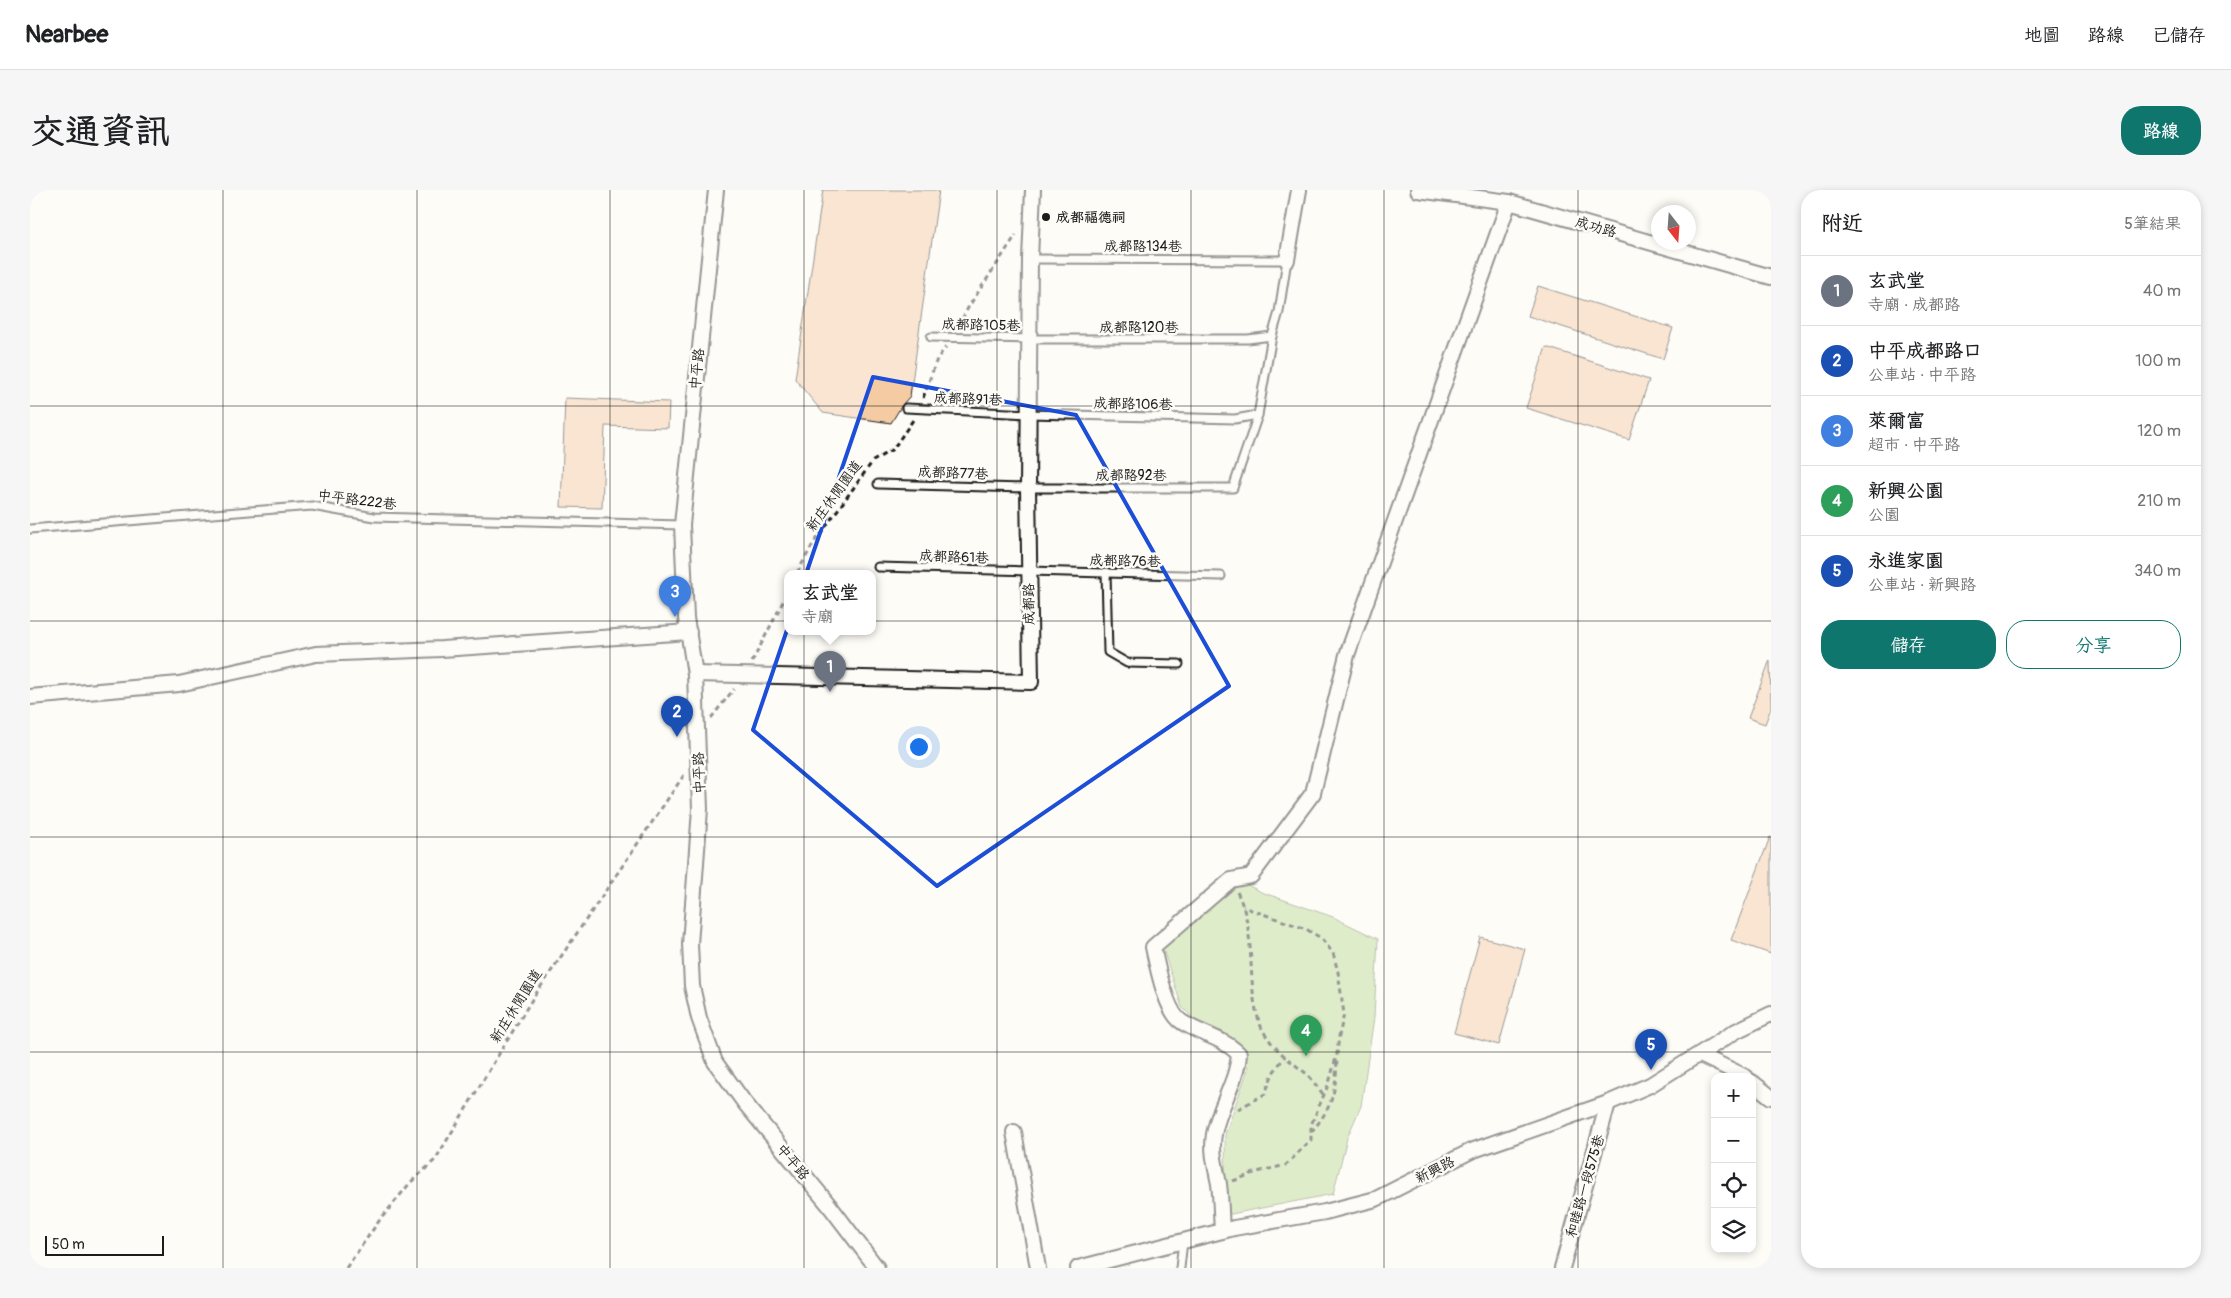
<!DOCTYPE html>
<html lang="zh-TW">
<head>
<meta charset="utf-8">
<style>
  body { margin:0; font-family:Pangolin,"LXGW WenKai TC",sans-serif; background:#f6f6f6; color:#202124 }
  .controls { position:absolute; right:15px; bottom:15px; display:grid; overflow:hidden; border-radius:10px; box-shadow:0 2px 8px #0003 }
  .controls button { width:45px; height:45px; display:grid; place-items:center; padding:0; border:0; border-bottom:1px solid #e0e0e0; background:#fff; color:#202124; font:25px sans-serif }
  .compass { position:absolute; left:1621px; top:15px; width:45px; height:45px; border-radius:50%; background:#fff; box-shadow:0 2px 8px #0003; rotate:163deg }
  .scale { position:absolute; left:15px; bottom:12px; width:119px; box-sizing:border-box; padding-left:5px; border:2px solid #1c1c1c; border-top:0; font-size:14px; line-height:18px; white-space:nowrap; color:#1c1c1c; -webkit-text-stroke:4px #fdfcf7; paint-order:stroke }
  .you { position:absolute; left:888px; top:556px; width:18px; height:18px; margin:-12px; border:4px solid #fff; border-radius:50%; background:#1a73e8; box-shadow:0 0 0 8px #1a73e833 }
  .badge { display:grid; place-items:center; width:32px; height:32px; border-radius:50%; background:#0f766e; color:#fff; font-size:16px; font-weight:700 }
  .pin { position:absolute; translate:-50% -41px; filter:drop-shadow(0 1px 2px #0008) }
  .pin::after { content:''; position:absolute; top:26px; width:18px; height:15px; background:inherit; clip-path:polygon(0 0,100% 0,50% 100%) }
  .popup { position:absolute; left:754px; top:380px; width:92px; height:65px; box-sizing:border-box; display:grid; place-content:center; border-radius:10px; background:#fff; filter:drop-shadow(0 1px 4px #0005); font-size:16px; white-space:nowrap; color:#757577 }
  .popup b { font-size:19px; color:#202124 }
  .popup::after { content:''; position:absolute; left:50%; top:100%; margin-left:-10px; border:10px solid transparent; border-top-color:#fff }
  .list { margin:0; padding:0; list-style:none }
  h2 { display:flex; justify-content:space-between; align-items:center; height:65px; margin:0; padding:0 20px; font-size:21px }
  h2 small { font-size:16px; font-weight:400; color:#757577 }
  .list li { display:grid; grid-template-columns:32px 1fr auto; gap:15px; align-items:center; box-sizing:border-box; height:70px; padding:0 20px; border-top:1px solid #e0e0e0 }
  .list b { display:block; font-size:19px; white-space:nowrap }
  .list p { margin:0; font-size:16px; white-space:nowrap; color:#757577 }
  .list em { font-size:16px; font-style:normal; color:#757577 }
  .actions { display:flex; gap:10px; padding:15px 20px }
  .actions a { flex:1; padding:11px 0; border:1px solid #0f766e; border-radius:20px; text-align:center; font-size:18px; color:#0f766e }
  .actions .main { background:#0f766e; color:#fff }
  .icon { flex:none; width:28px; height:28px; fill:none; stroke:currentColor; stroke-width:2; stroke-linecap:round; stroke-linejoin:round }
  .map { position:relative; flex:none; width:1741px; height:1078px; overflow:hidden; border-radius:20px }
  header { display:flex; align-items:center; gap:30px; box-sizing:border-box; height:70px; padding:0 25px; background:#fff; border-bottom:1px solid #e0e0e0 }
  header strong { font-size:24px }
  nav { display:flex; gap:28px; margin-inline-start:auto; font-size:18px }
  .intro { display:flex; align-items:center; justify-content:space-between; box-sizing:border-box; height:120px; padding:0 30px }
  h1 { margin:0; font-size:35px }
  .button { padding:12px 22px; border-radius:20px; background:#0f766e; color:#fff; font-size:18px; font-weight:700 }
  main { display:flex; gap:30px; padding:0 30px }
  aside { flex:1; background:#fff; border-radius:20px; box-shadow:0 2px 8px #0003 }
  .map>svg:first-child { display:block }
</style>
</head>
<body>
<header>
<strong>Nearbee</strong>
<nav><a>地圖</a><a>路線</a><a>已儲存</a></nav>
</header>
<div class="intro"><h1>交通資訊</h1><a class="button">路線</a></div>
<main>
<div class="map">
<svg width="1741" height="1078" viewBox="0 0 1741 1078">
  <rect width="100%" height="100%" fill="#fdfcf7"/>
  <filter id="ink" filterUnits="userSpaceOnUse"><feTurbulence type="fractalNoise" baseFrequency=".02" numOctaves="2"/><feDisplacementMap in="SourceGraphic" scale="10" xChannelSelector="R" yChannelSelector="G"/><feConvolveMatrix kernelMatrix="1 2 1 2 8 2 1 2 1" color-interpolation-filters="sRGB"/></filter>
  <g filter="url(#ink)">
    <path fill="#bada93" stroke="#6b7b58" d="M 1212,692 L 1231,702 L 1303,727 L 1348,749 L 1344,827 L 1331,916 L 1317,948 L 1303,1004 L 1196,1025 L 1195,945 L 1218,879 L 1210,854 L 1191,841 L 1173,838 L 1152,817 L 1132,756 Z"/>
    <g fill="#f4cba3" stroke="#1c1c1c">
      <path d="M 793,0 L 909,0 L 880,206 L 872,215 L 861,233 L 793,223 L 765,189 Z"/>
      <path d="M 1508,96 L 1643,138 L 1633,169 L 1498,126 Z"/>
      <path d="M 1516,157 L 1619,190 L 1599,250 L 1496,218 Z"/>
      <path d="M 535,208 L 639,212 L 638,238 L 575,236 L 572,318 L 531,317 Z"/>
      <path d="M 1740,470 L 1741,518 L 1735,534 L 1718,528 Z"/>
      <path d="M 1740,647 L 1741,647 L 1741,764 L 1701,750 Z"/>
      <path d="M 1450,747 L 1495,759 L 1469,855 L 1424,843 Z"/>
    </g>
    <g fill="none" stroke-linecap="round" stroke-linejoin="round">
      <g stroke="#1c1c1c" stroke-width="11">
        <g id="lane">
          <path d="M 901,147 L 1001,149 L 1218,149 L 1242,146"/>
          <path d="M 876,218 L 999,224 L 1205,229 L 1228,225"/>
          <path d="M 848,294 L 998,298 L 1203,298 L 1228,225 L 1242,146 L 1249,122 L 1257,70 L 1000,69"/>
          <path d="M 0,339 L 282,316 L 344,327 L 652,335"/>
          <path d="M 848,377 L 1191,386"/>
          <path d="M 1076,382 L 1078,462 L 1097,473 L 1149,474"/>
          <path d="M 1150,1078 L 1153,1051"/>
        </g>
      </g>
      <g stroke="#1c1c1c" stroke-width="18">
        <g id="street">
          <path d="M 686,0 L 652,335 L 656,428 L 665,484 L 670,619 L 660,754 L 662,796 L 669,828 L 685,872 L 714,912 L 799,1015 L 847,1078"/>
          <path d="M 1388,0 L 1479,12 L 1741,87"/>
          <path d="M 1257,70 L 1269,0"/>
          <path d="M 665,484 L 1001,492 L 998,298 L 1000,69 L 1003,0"/>
          <path d="M 0,507 L 149,494 L 286,464 L 412,459 L 659,442"/>
          <path d="M 1670,865 L 1716,887"/>
          <path d="M 1722,892 L 1741,907"/>
          <path d="M 984,942 L 1008,1078"/>
          <path d="M 1192,1041 C 1191,1026 1191,1009 1189,994 C 1186,978 1181,962 1184,944 C 1189,916 1207,892 1209,864 C 1194,848 1170,844 1152,832 C 1136,823 1127,775 1123,757 L 1201,690 L 1221,686 L 1283,603 L 1317,465 L 1479,12"/>
          <path d="M 1048,1078 L 1204,1038 L 1295,1022 L 1346,1009 L 1441,961 L 1578,913 L 1620,895 L 1706,841 L 1741,824"/>
          <path d="M 1532,1078 L 1578,913"/>
        </g>
      </g>
      <g stroke="#1c1c1c" stroke-width="3" stroke-dasharray="5 4" stroke-linecap="butt">
        <path d="M 928,137 L 939,116 L 986,45"/>
        <path d="M 893,208 L 907,169 L 916,157"/>
        <path d="M 767,383 L 783,354 L 843,271 L 863,259 L 883,230"/>
        <path d="M 722,472 L 758,402"/>
        <path d="M 681,528 L 704,499"/>
        <path d="M 1207,702 C 1228,744 1215,792 1230,834 C 1238,855 1260,871 1277,884 C 1283,890 1288,899 1294,905"/>
        <path d="M 1208,919 L 1235,904 L 1243,883 L 1255,866"/>
        <path d="M 1281,942 C 1303,917 1306,901 1307,868"/>
        <path d="M 1203,991 L 1227,982 L 1256,975 L 1281,950 L 1281,935 L 1299,893 L 1307,864 L 1309,846 L 1314,824 L 1308,782 L 1303,763 L 1291,748 L 1276,739 L 1213,717"/>
        <path d="M 316,1078 L 349,1031 L 380,993 L 405,970 L 501,811 L 654,585"/>
      </g>
      <use href="#lane" stroke="#fdfcf7" stroke-width="7"/>
      <use href="#street" stroke="#fdfcf7" stroke-width="14"/>
    </g>
  </g>
  <path d="M0 0H1741V1078H0ZM 843,187 L 1046,225 L 1199,496 L 907,696 L 723,540 Z" fill="#fdfcf7" fill-opacity=".55" fill-rule="evenodd"/>
  <path fill="none" stroke="#1d4ed8" stroke-width="4" stroke-linejoin="round" d="M 843,187 L 1046,225 L 1199,496 L 907,696 L 723,540 Z"/>
  <path fill="none" stroke="#1c1c1c" stroke-width="1" stroke-opacity="0.55" d="M 193,0 L 193,1078M 387,0 L 387,1078M 580,0 L 580,1078M 774,0 L 774,1078M 967,0 L 967,1078M 1161,0 L 1161,1078M 1354,0 L 1354,1078M 1548,0 L 1548,1078M 0,216 L 1741,216M 0,431 L 1741,431M 0,647 L 1741,647M 0,862 L 1741,862"/>
  <circle fill="#1c1c1c" stroke="#fdfcf7" stroke-width="2" cx="1016" cy="27" r="5"/>
  <g text-anchor="middle" dominant-baseline="central" stroke-width="5" stroke-linejoin="round" paint-order="stroke">
    <g font-size="14" font-weight="bold" fill="#1c1c1c" stroke="#fdfcf7" text-anchor="start">
      <text x="1026" y="27">成都福德祠</text>
    </g>
    <g font-size="14" fill="#1c1c1c" stroke="#fdfcf7">
      <text transform="translate(1566 37) rotate(16)">成功路</text>
      <text x="1113" y="56">成都路134巷</text>
      <text transform="translate(951 135) rotate(1)">成都路105巷</text>
      <text x="1109" y="137">成都路120巷</text>
      <text transform="translate(667 179) rotate(-84)">中平路</text>
      <text transform="translate(938 209) rotate(2)">成都路91巷</text>
      <text transform="translate(1103 214) rotate(1)">成都路106巷</text>
      <text transform="translate(923 283) rotate(2)">成都路77巷</text>
      <text x="1101" y="285">成都路92巷</text>
      <text transform="translate(804 306) rotate(-54)">新庄休閒園道</text>
      <text transform="translate(327 310) rotate(7)">中平路222巷</text>
      <text transform="translate(924 367) rotate(2)">成都路61巷</text>
      <text transform="translate(1095 371) rotate(1)">成都路76巷</text>
      <text transform="translate(999 414) rotate(-91)">成都路</text>
      <text transform="translate(669 583) rotate(-92)">中平路</text>
      <text transform="translate(486 816) rotate(-58)">新庄休閒園道</text>
      <text transform="translate(763 972) rotate(50)">中平路</text>
      <text transform="translate(1405 980) rotate(-27)">新興路</text>
      <text transform="translate(1555 996) rotate(-74)">和睦路一段575巷</text>
    </g>
  </g>
</svg>
<div class="controls">
<button>+</button>
<button>−</button>
<button><svg class="icon" aria-label="locate" viewBox="0 0 24 24"><circle cx="12" cy="12" r="6"/><path d="M12 2v4M12 18v4M2 12h4M18 12h4"/></svg></button>
<button><svg class="icon" aria-label="layers" viewBox="0 0 24 24"><path d="M12 4l9 5-9 5-9-5zM3 14l9 5 9-5"/></svg></button>
</div>
<svg class="compass" viewBox="-18 -18 36 36"><path d="M0-13l5 13h-10z" fill="#e53935"/><path d="M0 13l5-13h-10z" fill="#757577"/></svg>
<div class="scale">50 m</div>
<div class="you"></div>
<div class="pin badge" style="left:800px;top:502px;background:#6b7280">1</div>
<div class="popup"><b>玄武堂</b>寺廟</div>
<div class="pin badge" style="left:647px;top:547px;background:#1a4fb4">2</div>
<div class="pin badge" style="left:645px;top:427px;background:#3f7fe0">3</div>
<div class="pin badge" style="left:1276px;top:866px;background:#2e9e5b">4</div>
<div class="pin badge" style="left:1621px;top:880px;background:#1a4fb4">5</div>
</div>
<aside>
<h2>附近<small>5筆結果</small></h2>
<ul class="list">
<li><span class="badge" style="background:#6b7280">1</span><div><b>玄武堂</b><p>寺廟 · 成都路</p></div><em>40 m</em></li>
<li><span class="badge" style="background:#1a4fb4">2</span><div><b>中平成都路口</b><p>公車站 · 中平路</p></div><em>100 m</em></li>
<li><span class="badge" style="background:#3f7fe0">3</span><div><b>萊爾富</b><p>超市 · 中平路</p></div><em>120 m</em></li>
<li><span class="badge" style="background:#2e9e5b">4</span><div><b>新興公園</b><p>公園</p></div><em>210 m</em></li>
<li><span class="badge" style="background:#1a4fb4">5</span><div><b>永進家園</b><p>公車站 · 新興路</p></div><em>340 m</em></li>
</ul>
<div class="actions"><a class="main">儲存</a><a>分享</a></div>
</aside>
</main>
</body>
</html>
